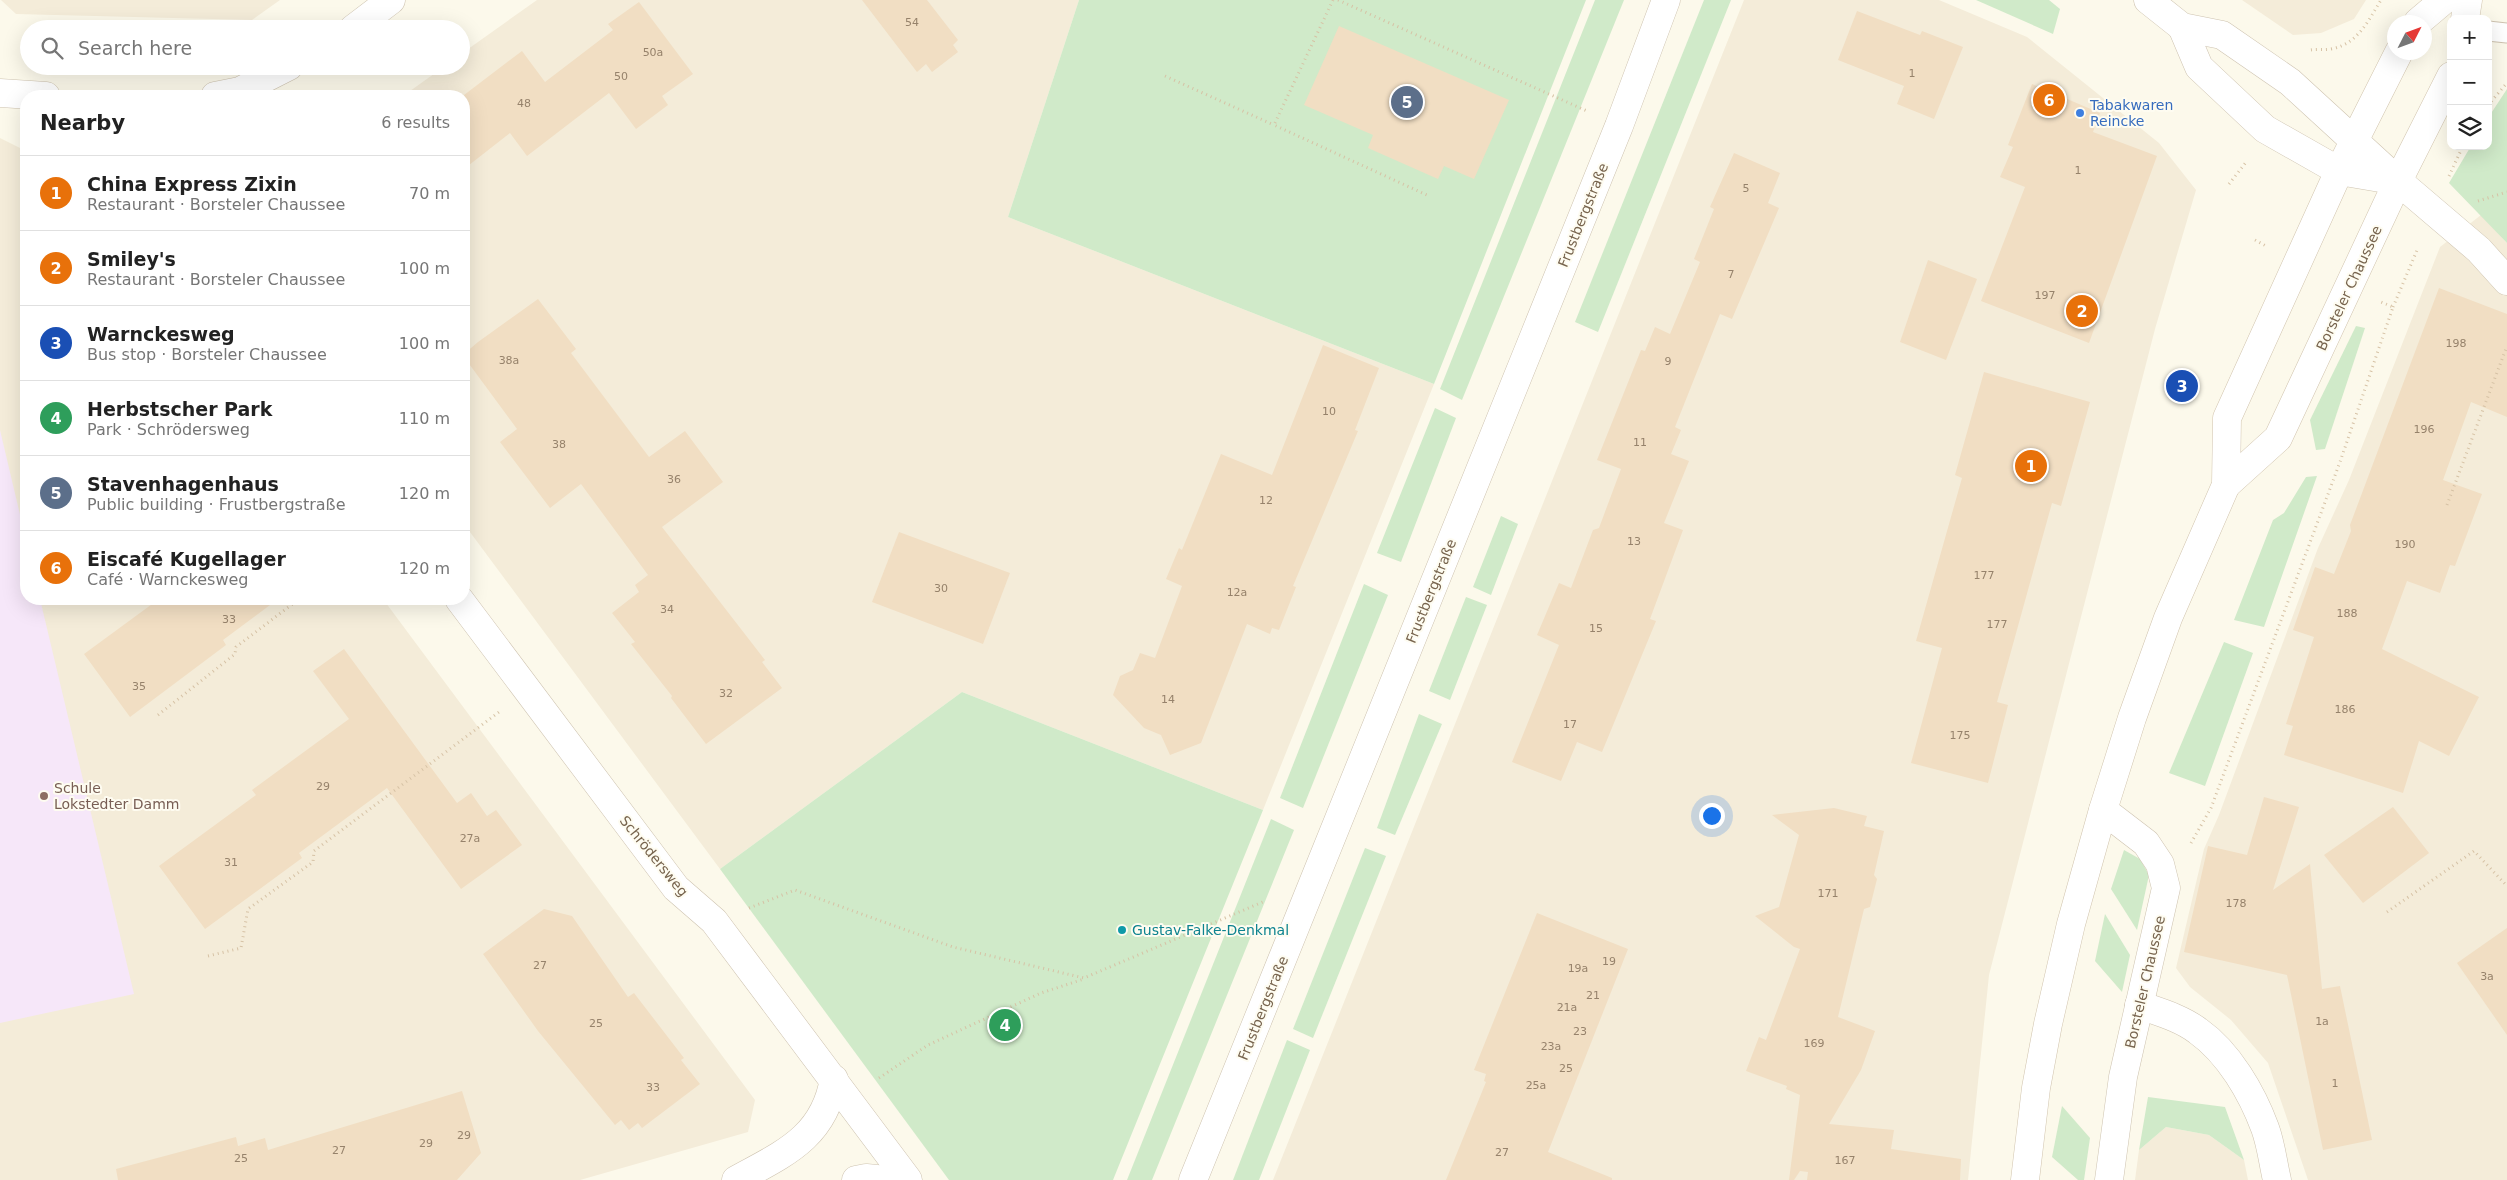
<!DOCTYPE html>
<html lang="en">
<head>
<meta charset="utf-8">
<style>
  body { margin:0; font-family:"DejaVu Sans",sans-serif; background:#f6f6f6; color:#222 }
  .controls { position:absolute; right:15px; top:15px; display:grid; overflow:hidden; border-radius:10px; box-shadow:0 5px 20px #0002 }
  .controls button { width:45px; height:45px; display:grid; place-items:center; padding:0; border:0; border-bottom:1px solid #e0e0e0; background:#fff; color:#222; font:25px sans-serif }
  .compass { position:absolute; left:2387px; top:15px; width:45px; height:45px; border-radius:50%; background:#fff; box-shadow:0 5px 20px #0002; rotate:48deg }
  .you { position:absolute; left:1711px; top:815px; width:18px; height:18px; margin:-12px; border:4px solid #fff; border-radius:50%; background:#1a73e8; box-shadow:0 0 0 8px #1a73e833 }
  .badge { display:grid; place-items:center; width:32px; height:32px; border-radius:50%; background:#ea580c; color:#fff; font-size:16px; font-weight:700 }
  .pin { position:absolute; translate:-50% -50%; border:2px solid #fff; box-shadow:0 1px 5px #0006 }
  .list { margin:0; padding:0; list-style:none }
  h2 { display:flex; justify-content:space-between; align-items:center; height:65px; margin:0; padding:0 20px; font-size:21px }
  h2 small { font-size:16px; font-weight:400; color:#767676 }
  .list li { display:grid; grid-template-columns:32px 1fr auto; gap:15px; align-items:center; box-sizing:border-box; height:75px; padding:0 20px; border-top:1px solid #e0e0e0 }
  .list b { display:block; font-size:19px; white-space:nowrap }
  .list p { margin:0; font-size:16px; white-space:nowrap; color:#767676 }
  .list em { font-size:16px; font-style:normal; color:#767676 }
  .icon { flex:none; width:28px; height:28px; fill:none; stroke:currentColor; stroke-width:2; stroke-linecap:round; stroke-linejoin:round }
  .map { position:relative; flex:none; width:2507px; height:1180px; overflow:hidden }
  .search { position:absolute; background:#fff; box-shadow:0 5px 20px #0002; left:20px; top:20px; width:450px; height:55px; display:flex; align-items:center; gap:12px; box-sizing:border-box; padding:0 18px; border-radius:28px; color:#767676; font-size:19px }
  .panel { position:absolute; background:#fff; box-shadow:0 5px 20px #0002; left:20px; top:90px; width:450px; height:515px; border-radius:20px }
  .map>svg:first-child { display:block }
</style>
</head>
<body>
<div class="map">
<svg width="2507" height="1180" viewBox="0 0 2507 1180">
  <rect width="100%" height="100%" fill="#fcf9eb"/>
  <g fill="#f4ecd9">
    <path d="M 1,0 L 280,0 L 252,20 L 16,14 Z"/>
    <path d="M 537,0 L 1079,0 L 1008,217 L 1434,384 L 1263,810 L 962,692 L 720,869 L 464,524 L 464,96 L 403,96 L 445,66 L 461,66 L 461,54 Z"/>
    <path d="M 1744,0 L 1939,0 L 2027,37 L 2159,143 L 2196,190 L 2155,329 L 1989,975 L 1968,1180 L 1273,1180 Z"/>
    <path d="M 2242,0 L 2366,0 L 2354,19 L 2321,33 L 2293,35 Z"/>
    <path d="M 0,138 L 26,151 L 26,599 L 383,599 L 755,1100 L 748,1132 L 580,1180 L 0,1180 Z"/>
    <path d="M 2481,215 L 2507,243 L 2507,1180 L 2308,1180 L 2268,1063 L 2231,1020 L 2190,987 L 2176,968 L 2204,849 L 2219,815 L 2318,548 L 2349,480 L 2440,247 Z"/>
    <path d="M 2166,1127 L 2209,1135 L 2244,1160 L 2248,1180 L 2135,1180 L 2139,1150 Z"/>
  </g>
  <path fill="#f6e7f9" d="M 0,430 L 26,540 L 26,599 L 40,599 L 134,994 L 0,1023 Z"/>
  <g fill="#d0eac9">
    <path d="M 1079,0 L 1586,0 L 1434,384 L 1008,217 Z"/>
    <path d="M 1595,0 L 1624,0 L 1462,400 L 1440,389 Z"/>
    <path d="M 1704,0 L 1731,0 L 1598,332 L 1575,322 Z"/>
    <path d="M 1976,0 L 2049,0 L 2060,9 L 2053,34 Z"/>
    <path d="M 2507,89 L 2507,243 L 2449,183 L 2471,146 L 2488,146 L 2488,118 Z"/>
    <path d="M 2356,326 L 2365,328 L 2325,449 L 2316,450 L 2310,420 Z"/>
    <path d="M 1435,408 L 1456,418 L 1401,562 L 1377,553 Z"/>
    <path d="M 2317,476 L 2264,627 L 2234,620 L 2273,520 L 2284,513 L 2306,477 Z"/>
    <path d="M 1501,516 L 1518,524 L 1491,595 L 1473,587 Z"/>
    <path d="M 1364,584 L 1388,595 L 1303,808 L 1280,798 Z"/>
    <path d="M 1466,597 L 1487,605 L 1450,700 L 1429,691 Z"/>
    <path d="M 2224,642 L 2253,653 L 2205,786 L 2169,773 Z"/>
    <path d="M 962,692 L 1263,810 L 1113,1180 L 949,1180 L 720,869 Z"/>
    <path d="M 1419,714 L 1442,724 L 1395,835 L 1377,828 Z"/>
    <path d="M 1271,819 L 1294,830 L 1152,1180 L 1127,1180 Z"/>
    <path d="M 1365,848 L 1386,856 L 1313,1038 L 1293,1029 Z"/>
    <path d="M 2124,850 L 2140,859 L 2149,875 L 2137,930 L 2111,889 Z"/>
    <path d="M 2105,914 L 2130,955 L 2122,992 L 2095,961 Z"/>
    <path d="M 1287,1040 L 1310,1050 L 1259,1180 L 1233,1180 Z"/>
    <path d="M 2148,1097 L 2225,1107 L 2244,1160 L 2209,1135 L 2166,1127 L 2139,1150 Z"/>
    <path d="M 2062,1106 L 2090,1138 L 2084,1180 L 2078,1180 L 2052,1157 Z"/>
  </g>
  <g fill="#f1dec3">
    <path d="M 862,0 L 927,0 L 958,40 L 953,45 L 958,52 L 932,72 L 926,64 L 917,72 Z"/>
    <path d="M 639,2 L 693,74 L 662,96 L 668,105 L 636,129 L 609,93 L 527,156 L 510,133 L 464,169 L 464,95 L 522,51 L 545,82 L 613,30 L 608,24 Z"/>
    <path d="M 1857,11 L 1920,35 L 1922,31 L 1963,47 L 1934,119 L 1897,104 L 1904,86 L 1838,60 Z"/>
    <path d="M 1339,26 L 1509,100 L 1474,179 L 1444,166 L 1438,179 L 1368,148 L 1373,135 L 1304,105 Z"/>
    <path d="M 2032,84 L 2100,113 L 2093,132 L 2157,156 L 2089,343 L 1981,301 L 2025,187 L 2000,177 L 2013,147 L 2008,145 Z"/>
    <path d="M 1734,153 L 1780,173 L 1768,203 L 1779,208 L 1732,319 L 1720,314 L 1675,427 L 1681,430 L 1671,454 L 1689,461 L 1664,523 L 1683,530 L 1650,619 L 1656,621 L 1602,752 L 1577,742 L 1561,781 L 1512,762 L 1559,645 L 1537,635 L 1559,583 L 1571,588 L 1593,530 L 1599,528 L 1621,469 L 1597,460 L 1641,350 L 1645,351 L 1655,327 L 1670,334 L 1700,262 L 1694,259 L 1714,209 L 1710,207 Z"/>
    <path d="M 1928,260 L 1977,279 L 1946,360 L 1900,342 Z"/>
    <path d="M 2439,288 L 2507,314 L 2507,417 L 2471,402 L 2443,480 L 2482,494 L 2455,566 L 2450,565 L 2440,593 L 2407,581 L 2382,649 L 2479,697 L 2449,756 L 2419,741 L 2403,793 L 2284,755 L 2293,726 L 2286,724 L 2314,637 L 2293,630 L 2315,567 L 2334,574 L 2351,531 L 2350,525 Z"/>
    <path d="M 538,299 L 576,349 L 571,353 L 649,457 L 685,431 L 723,482 L 662,527 L 765,660 L 762,662 L 782,688 L 706,744 L 671,698 L 672,696 L 631,644 L 635,642 L 612,613 L 639,592 L 635,585 L 648,575 L 581,484 L 550,508 L 500,442 L 517,429 L 464,357 L 464,354 L 478,342 Z"/>
    <path d="M 1323,345 L 1379,368 L 1355,430 L 1358,431 L 1293,586 L 1296,587 L 1279,630 L 1272,628 L 1270,634 L 1247,624 L 1201,743 L 1170,755 L 1161,735 L 1144,728 L 1113,695 L 1120,676 L 1133,670 L 1140,653 L 1155,658 L 1182,586 L 1166,579 L 1179,548 L 1182,550 L 1221,454 L 1272,475 Z"/>
    <path d="M 1984,372 L 2090,402 L 2061,506 L 2052,503 L 1997,702 L 2008,705 L 1988,783 L 1911,763 L 1942,648 L 1916,641 L 1962,478 L 1955,475 Z"/>
    <path d="M 899,532 L 1010,573 L 983,644 L 872,602 Z"/>
    <path d="M 159,599 L 278,599 L 223,640 L 226,645 L 130,717 L 84,654 Z"/>
    <path d="M 344,649 L 457,803 L 471,793 L 487,816 L 496,810 L 522,845 L 461,889 L 387,788 L 299,853 L 302,858 L 205,929 L 159,866 L 256,795 L 252,790 L 349,719 L 313,671 Z"/>
    <path d="M 2264,797 L 2299,807 L 2273,890 L 2310,864 L 2322,989 L 2340,986 L 2372,1140 L 2323,1150 L 2287,975 L 2184,952 L 2208,846 L 2247,855 Z"/>
    <path d="M 2393,807 L 2429,853 L 2363,903 L 2324,855 Z"/>
    <path d="M 1834,808 L 1867,816 L 1864,826 L 1884,831 L 1874,875 L 1877,879 L 1870,907 L 1864,909 L 1838,1017 L 1875,1031 L 1861,1070 L 1829,1124 L 1894,1130 L 1891,1149 L 1961,1159 L 1960,1180 L 1807,1180 L 1808,1172 L 1800,1171 L 1794,1180 L 1789,1180 L 1800,1095 L 1786,1089 L 1787,1086 L 1746,1071 L 1759,1037 L 1766,1040 L 1800,949 L 1794,947 L 1755,916 L 1779,907 L 1799,835 L 1772,815 Z"/>
    <path d="M 544,909 L 572,916 L 628,997 L 634,993 L 684,1058 L 681,1060 L 700,1084 L 642,1128 L 638,1123 L 629,1130 L 621,1120 L 615,1125 L 538,1031 L 483,954 Z"/>
    <path d="M 1537,913 L 1628,949 L 1548,1152 L 1612,1178 L 1612,1180 L 1446,1180 L 1486,1082 L 1484,1081 L 1486,1074 L 1474,1070 Z"/>
    <path d="M 2507,928 L 2507,1035 L 2457,963 Z"/>
    <path d="M 462,1091 L 481,1153 L 457,1180 L 118,1180 L 116,1169 L 236,1137 L 238,1146 L 265,1138 L 268,1150 Z"/>
  </g>
  <g fill="none" stroke-linecap="round" stroke-linejoin="round">
    <g stroke="#cec3b0" stroke-width="21">
      <path id="lane" d="M 2488,31 L 2507,33"/>
    </g>
    <g stroke="#cec3b0" stroke-width="29">
      <g id="street">
        <path d="M 2148,0 L 2182,27 L 2222,35 L 2290,82 L 2398,181 L 2479,250 L 2507,281"/>
        <path d="M 2182,27 L 2199,67 L 2265,129 L 2339,171 L 2398,181"/>
        <path d="M 353,29 L 391,0"/>
        <path d="M 0,93 L 46,96"/>
        <path d="M 215,96 L 240,91 L 289,66"/>
        <path d="M 459,599 L 676,888 L 714,921 L 908,1180"/>
        <path d="M 2103,810 L 2146,843 L 2160,864 L 2166,888 L 2123,1077 L 2109,1180"/>
        <path d="M 2139,1005 C 2159,1012 2181,1018 2198,1031 C 2229,1053 2252,1093 2265,1128 C 2271,1144 2273,1163 2277,1180"/>
        <path d="M 736,1180 C 783,1154 824,1138 834,1079"/>
        <path d="M 856,1180 L 866,1178 L 887,1180"/>
        <path d="M 1193,1180 L 1619,126 L 1666,0"/>
      </g>
    </g>
    <g stroke="#d1c4ae" stroke-width="29">
      <g id="secondary">
        <path d="M 2465,19 L 2468,0"/>
        <path d="M 2418,22 L 2444,0"/>
        <path d="M 2226,485 L 2278,438 L 2398,181 L 2451,76"/>
        <path d="M 2025,1180 L 2036,1088 L 2048,1024 L 2071,924 L 2103,810 L 2132,718 L 2168,618 L 2226,485 L 2227,418 L 2339,171 L 2399,52"/>
      </g>
    </g>
    <g stroke="#d6c2a5" stroke-width="3" stroke-dasharray="1 4" stroke-linecap="butt">
      <path d="M 1333,0 L 1274,125 L 1429,196"/>
      <path d="M 1338,0 L 1587,111"/>
      <path d="M 2311,50 C 2317,49 2324,50 2331,49 C 2358,44 2368,21 2381,0"/>
      <path d="M 1165,76 L 1274,125"/>
      <path d="M 2488,105 L 2507,83"/>
      <path d="M 2449,176 L 2463,146"/>
      <path d="M 2229,184 L 2247,161"/>
      <path d="M 2478,201 L 2507,192"/>
      <path d="M 2255,240 L 2266,246"/>
      <path d="M 2393,307 L 2418,248"/>
      <path d="M 2447,505 L 2507,346"/>
      <path d="M 158,715 L 235,654 L 236,647 L 299,599"/>
      <path d="M 2191,843 L 2211,808 L 2340,462 L 2393,307 L 2381,302"/>
      <path d="M 749,908 L 795,890 L 953,947 L 1084,978 L 1265,901"/>
      <path d="M 2387,912 L 2474,851 L 2507,886"/>
      <path d="M 208,956 L 241,948 L 248,909 L 313,862 L 314,851 L 499,712"/>
      <path d="M 879,1078 L 928,1045 L 1041,993 L 1084,979"/>
    </g>
    <use href="#lane" stroke="#fff" stroke-width="19"/>
    <use href="#street" stroke="#fff" stroke-width="28"/>
    <use href="#secondary" stroke="#fff" stroke-width="28"/>
  </g>
  <circle fill="#3f7fe0" stroke="#fefcf1" stroke-width="2" cx="2080" cy="113" r="5"/>
  <circle fill="#8d6e63" stroke="#fefcf1" stroke-width="2" cx="44" cy="796" r="5"/>
  <circle fill="#0f9aa8" stroke="#fefcf1" stroke-width="2" cx="1122" cy="930" r="5"/>
  <g text-anchor="middle" dominant-baseline="central" stroke-width="4" stroke-linejoin="round" paint-order="stroke">
    <g font-size="11" fill="#96826b">
      <text x="912" y="22">54</text>
      <text x="653" y="52">50a</text>
      <text x="1912" y="73">1</text>
      <text x="621" y="76">50</text>
      <text x="524" y="103">48</text>
      <text x="2078" y="170">1</text>
      <text x="1746" y="188">5</text>
      <text x="1731" y="274">7</text>
      <text x="2045" y="295">197</text>
      <text x="2456" y="343">198</text>
      <text x="509" y="360">38a</text>
      <text x="1668" y="361">9</text>
      <text x="1329" y="411">10</text>
      <text x="2424" y="429">196</text>
      <text x="1640" y="442">11</text>
      <text x="559" y="444">38</text>
      <text x="674" y="479">36</text>
      <text x="1266" y="500">12</text>
      <text x="1634" y="541">13</text>
      <text x="2405" y="544">190</text>
      <text x="1984" y="575">177</text>
      <text x="941" y="588">30</text>
      <text x="1237" y="592">12a</text>
      <text x="667" y="609">34</text>
      <text x="2347" y="613">188</text>
      <text x="229" y="619">33</text>
      <text x="1997" y="624">177</text>
      <text x="1596" y="628">15</text>
      <text x="139" y="686">35</text>
      <text x="726" y="693">32</text>
      <text x="1168" y="699">14</text>
      <text x="2345" y="709">186</text>
      <text x="1570" y="724">17</text>
      <text x="1960" y="735">175</text>
      <text x="323" y="786">29</text>
      <text x="470" y="838">27a</text>
      <text x="231" y="862">31</text>
      <text x="1828" y="893">171</text>
      <text x="2236" y="903">178</text>
      <text x="1609" y="961">19</text>
      <text x="540" y="965">27</text>
      <text x="1578" y="968">19a</text>
      <text x="2487" y="976">3a</text>
      <text x="1593" y="995">21</text>
      <text x="1567" y="1007">21a</text>
      <text x="2322" y="1021">1a</text>
      <text x="596" y="1023">25</text>
      <text x="1580" y="1031">23</text>
      <text x="1814" y="1043">169</text>
      <text x="1551" y="1046">23a</text>
      <text x="1566" y="1068">25</text>
      <text x="2335" y="1083">1</text>
      <text x="1536" y="1085">25a</text>
      <text x="653" y="1087">33</text>
      <text x="464" y="1135">29</text>
      <text x="426" y="1143">29</text>
      <text x="339" y="1150">27</text>
      <text x="1502" y="1152">27</text>
      <text x="241" y="1158">25</text>
      <text x="1845" y="1160">167</text>
    </g>
    <g font-size="14" fill="#366cbe" stroke="#fefcf1" text-anchor="start">
      <text x="2090" y="105">Tabakwaren<tspan x="2090" dy="16">Reincke</tspan></text>
    </g>
    <g font-size="14" fill="#77644e" stroke="#fefcf1">
      <text transform="translate(1583 215) rotate(-68)">Frustbergstraße</text>
      <text transform="translate(2349 288) rotate(-65)">Borsteler Chaussee</text>
      <text transform="translate(1431 591) rotate(-68)">Frustbergstraße</text>
      <text transform="translate(654 856) rotate(51)">Schrödersweg</text>
      <text transform="translate(2145 982) rotate(-77)">Borsteler Chaussee</text>
      <text transform="translate(1263 1008) rotate(-68)">Frustbergstraße</text>
    </g>
    <g font-size="14" fill="#785e54" stroke="#fefcf1" text-anchor="start">
      <text x="54" y="788">Schule<tspan x="54" dy="16">Lokstedter Damm</tspan></text>
    </g>
    <g font-size="14" fill="#0d838f" stroke="#fefcf1" text-anchor="start">
      <text x="1132" y="930">Gustav-Falke-Denkmal</text>
    </g>
  </g>
</svg>
<div class="controls">
<button>+</button>
<button>−</button>
<button><svg class="icon" aria-label="layers" viewBox="0 0 24 24"><path d="M12 4l9 5-9 5-9-5zM3 14l9 5 9-5"/></svg></button>
</div>
<svg class="compass" viewBox="-18 -18 36 36"><path d="M0-13l5 13h-10z" fill="#e53935"/><path d="M0 13l5-13h-10z" fill="#767676"/></svg>
<div class="you"></div>
<div class="pin badge" style="left:2031px;top:466px;background:#e8710a">1</div>
<div class="pin badge" style="left:2082px;top:311px;background:#e8710a">2</div>
<div class="pin badge" style="left:2182px;top:386px;background:#1a4fb4">3</div>
<div class="pin badge" style="left:1005px;top:1025px;background:#2e9e5b">4</div>
<div class="pin badge" style="left:1407px;top:102px;background:#5c6f8a">5</div>
<div class="pin badge" style="left:2049px;top:100px;background:#e8710a">6</div>
<div class="search"><svg class="icon" aria-label="search" viewBox="0 0 24 24"><circle cx="10" cy="10" r="6"/><path d="M15 15l6 6"/></svg>Search here</div>
<section class="panel">
<h2>Nearby<small>6 results</small></h2>
<ul class="list">
<li><span class="badge" style="background:#e8710a">1</span><div><b>China Express Zixin</b><p>Restaurant · Borsteler Chaussee</p></div><em>70 m</em></li>
<li><span class="badge" style="background:#e8710a">2</span><div><b>Smiley's</b><p>Restaurant · Borsteler Chaussee</p></div><em>100 m</em></li>
<li><span class="badge" style="background:#1a4fb4">3</span><div><b>Warnckesweg</b><p>Bus stop · Borsteler Chaussee</p></div><em>100 m</em></li>
<li><span class="badge" style="background:#2e9e5b">4</span><div><b>Herbstscher Park</b><p>Park · Schrödersweg</p></div><em>110 m</em></li>
<li><span class="badge" style="background:#5c6f8a">5</span><div><b>Stavenhagenhaus</b><p>Public building · Frustbergstraße</p></div><em>120 m</em></li>
<li><span class="badge" style="background:#e8710a">6</span><div><b>Eiscafé Kugellager</b><p>Café · Warnckesweg</p></div><em>120 m</em></li>
</ul>
</section>
</div>
</body>
</html>
